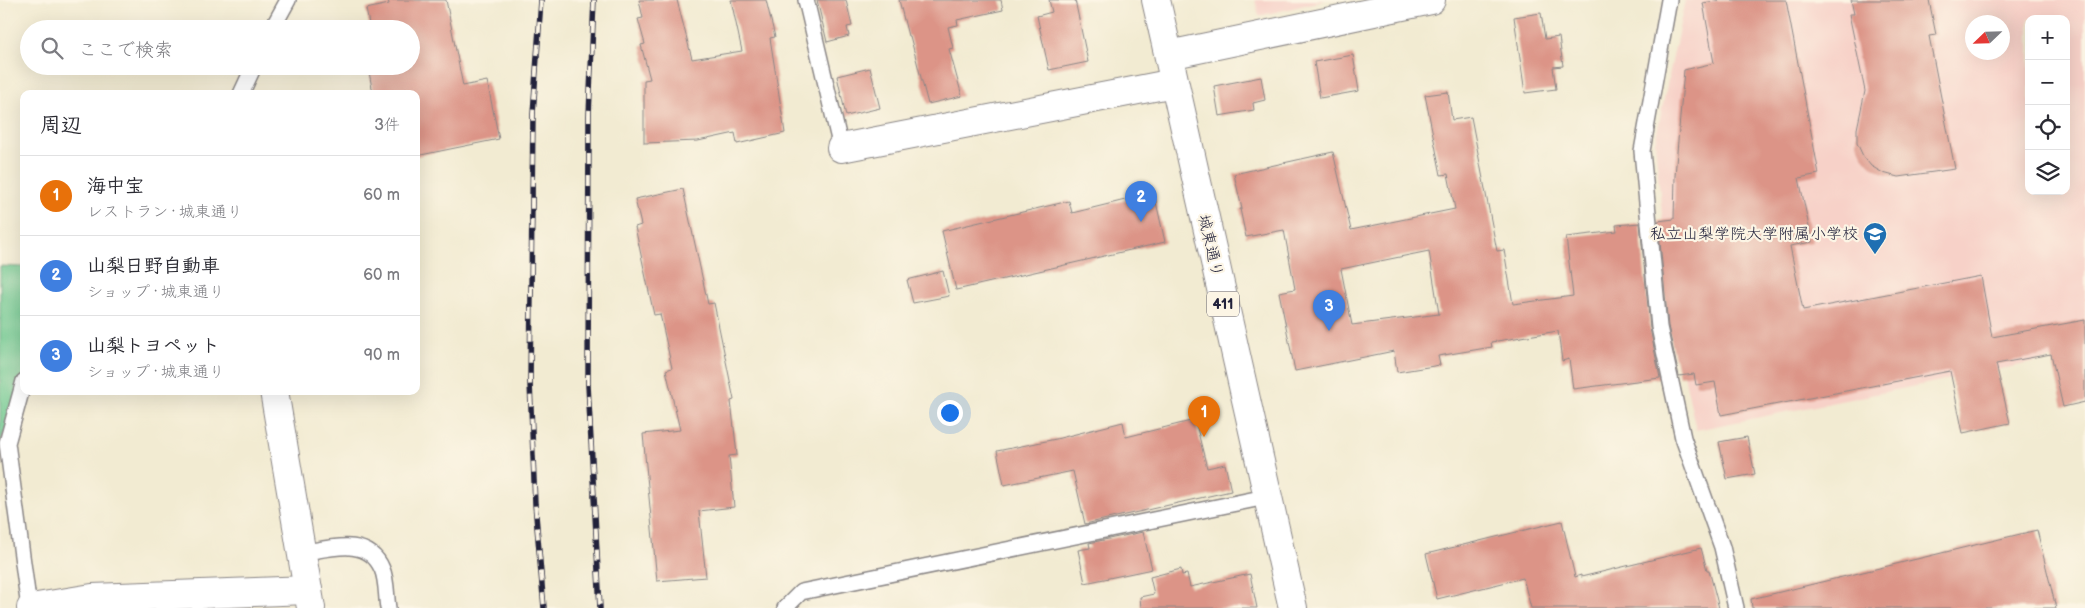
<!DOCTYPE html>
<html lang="ja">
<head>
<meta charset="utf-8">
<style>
  body { margin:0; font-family:"Balsamiq Sans","Klee One",sans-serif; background:#f2f2f3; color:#2b2b33 }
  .controls { position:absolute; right:15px; top:15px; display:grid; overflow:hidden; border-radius:10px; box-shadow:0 5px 20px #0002 }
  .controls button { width:45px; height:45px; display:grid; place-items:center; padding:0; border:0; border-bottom:1px solid #e1e1e2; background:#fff; color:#2b2b33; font:25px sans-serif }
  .compass { position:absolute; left:1965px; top:15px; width:45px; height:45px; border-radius:50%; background:#fff; box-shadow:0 5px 20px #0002; rotate:247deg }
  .you { position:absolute; left:949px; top:412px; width:18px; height:18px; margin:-12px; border:4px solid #fff; border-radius:50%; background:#1a73e8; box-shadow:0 0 0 8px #1a73e833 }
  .badge { display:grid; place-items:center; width:32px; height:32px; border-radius:50%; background:#d93025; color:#fff; font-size:16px; font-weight:700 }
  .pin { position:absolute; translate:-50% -41px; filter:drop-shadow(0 1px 2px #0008) }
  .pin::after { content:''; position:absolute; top:26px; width:18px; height:15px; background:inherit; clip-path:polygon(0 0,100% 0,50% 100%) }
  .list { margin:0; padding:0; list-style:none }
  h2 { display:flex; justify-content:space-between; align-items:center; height:65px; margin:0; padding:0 20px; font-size:21px }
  h2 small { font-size:16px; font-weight:400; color:#7c7c81 }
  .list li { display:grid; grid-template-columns:32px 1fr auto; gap:15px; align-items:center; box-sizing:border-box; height:80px; padding:0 20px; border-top:1px solid #e1e1e2 }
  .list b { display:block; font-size:19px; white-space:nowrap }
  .list p { margin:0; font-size:16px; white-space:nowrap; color:#7c7c81 }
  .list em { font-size:16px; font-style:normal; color:#7c7c81 }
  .icon { flex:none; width:28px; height:28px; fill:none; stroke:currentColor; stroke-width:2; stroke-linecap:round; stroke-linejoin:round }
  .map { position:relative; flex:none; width:2085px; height:608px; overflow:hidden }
  .search { position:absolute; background:#fff; box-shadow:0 5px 20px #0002; left:20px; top:20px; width:400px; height:55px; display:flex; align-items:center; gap:12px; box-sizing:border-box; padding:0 18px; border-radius:28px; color:#7c7c81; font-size:19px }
  .panel { position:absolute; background:#fff; box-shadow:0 5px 20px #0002; left:20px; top:90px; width:400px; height:305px; border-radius:10px }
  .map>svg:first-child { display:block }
</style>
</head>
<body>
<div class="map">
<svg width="2085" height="608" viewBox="0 0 2085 608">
  <rect width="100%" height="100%" fill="#fcf5e5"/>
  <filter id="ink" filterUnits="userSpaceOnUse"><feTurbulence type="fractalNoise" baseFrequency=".02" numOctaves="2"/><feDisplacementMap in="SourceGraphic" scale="10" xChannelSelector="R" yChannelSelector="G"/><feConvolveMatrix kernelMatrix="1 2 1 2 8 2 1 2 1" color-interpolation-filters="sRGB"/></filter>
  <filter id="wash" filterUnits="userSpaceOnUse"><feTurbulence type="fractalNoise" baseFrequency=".0096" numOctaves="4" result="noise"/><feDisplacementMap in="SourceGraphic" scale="20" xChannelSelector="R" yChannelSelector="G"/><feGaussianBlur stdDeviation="1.12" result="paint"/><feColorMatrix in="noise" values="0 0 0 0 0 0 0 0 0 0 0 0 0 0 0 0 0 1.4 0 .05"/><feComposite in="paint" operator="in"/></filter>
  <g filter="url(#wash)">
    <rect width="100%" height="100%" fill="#f2ebd2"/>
    <g fill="#f7d1c8" fill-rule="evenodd">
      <path d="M 1255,0 L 1326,0 L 1259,16 Z"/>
      <path d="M 1685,0 L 2085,0 L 2085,352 L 1696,430 L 1672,319 L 1655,142 ZM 2029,19 L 2066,19 L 2066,191 L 2029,191 ZM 1972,22 L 2002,22 L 2002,52 L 1972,52 Z"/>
    </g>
    <path fill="#6ec890" stroke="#487566" d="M 0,266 L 24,267 L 24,381 L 0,444 Z"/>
    <g id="blocks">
      <g fill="#dc9487" fill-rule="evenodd">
        <path d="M 388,0 L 446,0 L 463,86 L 487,81 L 499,139 L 416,156 L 416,94 L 373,94 L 368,66 L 411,66 L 411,29 L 370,29 L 366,9 L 389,4 Z"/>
        <path d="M 639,0 L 677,0 L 692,59 L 742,51 L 731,0 L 766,0 L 775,37 L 770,38 L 785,133 L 737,144 L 735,133 L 698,141 L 644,143 L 644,80 L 650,79 L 641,45 L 645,44 L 638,19 L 643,18 Z"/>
        <path d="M 817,0 L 846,0 L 852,26 L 847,27 L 849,36 L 827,42 Z"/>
        <path d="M 899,0 L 1001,0 L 1003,10 L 957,20 L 958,25 L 948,27 L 953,48 L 949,49 L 962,96 L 928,104 L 910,36 L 908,36 Z"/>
        <path d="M 1049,0 L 1075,0 L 1088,62 L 1049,70 L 1037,16 L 1052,12 Z"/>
        <path d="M 1721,0 L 1786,0 L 1819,174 L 1799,178 L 1812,242 L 1790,246 L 1803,310 L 1981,276 L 1992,337 L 2085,320 L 2085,402 L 2063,407 L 2051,354 L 1996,364 L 2010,423 L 1963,433 L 1950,371 L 1721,415 L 1715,382 L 1696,385 L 1694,374 L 1679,376 L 1668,326 L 1658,221 L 1674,219 L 1675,176 L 1684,70 L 1714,63 L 1703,3 Z"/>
        <path d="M 1851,0 L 1929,0 L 1936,35 L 1929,36 L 1955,169 L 1898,177 L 1883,173 L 1871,166 L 1863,156 L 1857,143 L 1857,129 L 1865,91 L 1849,14 L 1854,14 Z"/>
        <path d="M 1541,13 L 1545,39 L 1559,37 L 1563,66 L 1553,67 L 1556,89 L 1525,93 L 1514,17 Z"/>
        <path d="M 1353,55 L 1359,91 L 1320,98 L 1314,62 Z"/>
        <path d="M 870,68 L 880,108 L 846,116 L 837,76 Z"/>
        <path d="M 1261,77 L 1265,100 L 1253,103 L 1254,110 L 1219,116 L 1214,86 Z"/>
        <path d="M 1448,92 L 1452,120 L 1471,117 L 1497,251 L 1504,250 L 1513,304 L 1573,296 L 1566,237 L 1617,231 L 1616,225 L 1640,223 L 1650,328 L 1660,378 L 1573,389 L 1569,359 L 1562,361 L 1558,331 L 1491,342 L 1492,347 L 1438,356 L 1440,365 L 1397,372 L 1394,351 L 1295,371 L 1279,292 L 1295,289 L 1284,230 L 1246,237 L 1240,209 L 1242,209 L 1234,174 L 1333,152 L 1351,230 L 1455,209 L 1448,174 L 1441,175 L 1425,95 ZM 1429,251 L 1439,314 L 1352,325 L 1341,269 Z"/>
        <path d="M 683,189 L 708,304 L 714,303 L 734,400 L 731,401 L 737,455 L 729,456 L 734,507 L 699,511 L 706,577 L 657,581 L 643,434 L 680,430 L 666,370 L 672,368 L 660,314 L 654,315 L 635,227 L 641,225 L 635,199 Z"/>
        <path d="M 1154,193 L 1165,242 L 956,290 L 942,231 L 1069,201 L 1072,213 Z"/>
        <path d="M 943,271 L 949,296 L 913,303 L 907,280 Z"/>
        <path d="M 1195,420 L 1207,468 L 1225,464 L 1231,491 L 1085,524 L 1073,471 L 1004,485 L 997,451 L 1056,439 L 1123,422 L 1126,437 Z"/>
        <path d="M 1747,437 L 1755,474 L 1727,479 L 1719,442 Z"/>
        <path d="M 1562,521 L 1575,577 L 1581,575 L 1581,577 L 1701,548 L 1707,570 L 1709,570 L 1719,608 L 1531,608 L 1523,578 L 1437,599 L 1426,554 Z"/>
        <path d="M 2037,530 L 2056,608 L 1752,608 L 1751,599 Z"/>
        <path d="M 1143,532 L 1152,569 L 1085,583 L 1078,550 L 1090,548 L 1089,543 Z"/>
        <path d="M 1181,569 L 1182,575 L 1187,574 L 1190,587 L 1250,574 L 1257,608 L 1141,608 L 1140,597 L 1154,594 L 1150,577 Z"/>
      </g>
    </g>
  </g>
  <g filter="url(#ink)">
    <use href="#blocks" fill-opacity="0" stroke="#8a8686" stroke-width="1"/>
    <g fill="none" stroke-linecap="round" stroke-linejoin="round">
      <g stroke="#8a8686" stroke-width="18">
        <g id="service">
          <path d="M 806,0 L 841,148"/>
          <path d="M 1669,0 L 1642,151 L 1659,327 L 1683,438 L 1722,547 L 1736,608"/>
          <path d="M 272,29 L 288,0"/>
          <path d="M 241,94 L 254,66"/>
          <path d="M 24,381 L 7,443 L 29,608"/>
          <path d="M 301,553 C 328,549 368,535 382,569 C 387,580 386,596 388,608"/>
          <path d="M 785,608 L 801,592 L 1266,497"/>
        </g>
      </g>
      <g stroke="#8a8686" stroke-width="30">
        <g id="minor">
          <path d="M 1169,55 L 1431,0"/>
          <path d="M 841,148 L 1174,83"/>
          <path d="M 274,391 L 311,608"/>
        </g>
      </g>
      <g stroke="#8a8686" stroke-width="30">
        <path id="tertiary" d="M 31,608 L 92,598 L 308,590"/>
      </g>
      <g stroke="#8a8686" stroke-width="30">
        <path id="trunk" d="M 1156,0 L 1293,608"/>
      </g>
      <use href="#service" stroke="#fff" stroke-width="15"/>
      <use href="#minor" stroke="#fff" stroke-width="28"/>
      <use href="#tertiary" stroke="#fff" stroke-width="28"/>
      <use href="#trunk" stroke="#fff" stroke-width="28"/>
      <g stroke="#22223b" stroke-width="5.5">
        <g id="rail">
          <path d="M 541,0 L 533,114 L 530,383 L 535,504 L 544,608"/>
          <path d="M 594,0 L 589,115 L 588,385 L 600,608"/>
        </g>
      </g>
      <use href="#rail" stroke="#fcf5e5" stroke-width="4" stroke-dasharray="11" stroke-linecap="butt"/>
    </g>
  </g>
  <defs>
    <g id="school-pin" transform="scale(1.25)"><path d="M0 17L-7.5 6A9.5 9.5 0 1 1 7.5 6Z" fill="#1f6fb2" stroke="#fcf5e5"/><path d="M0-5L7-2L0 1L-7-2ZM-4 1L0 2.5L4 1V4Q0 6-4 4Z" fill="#fff"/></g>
  </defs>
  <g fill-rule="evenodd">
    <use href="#school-pin" x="1875" y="234"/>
  </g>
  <g text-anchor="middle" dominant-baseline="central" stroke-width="4.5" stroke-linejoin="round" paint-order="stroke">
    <rect fill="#fcf5e5" stroke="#63616e" stroke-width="1" x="1207" y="291.5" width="32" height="25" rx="4"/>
    <g font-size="15" font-weight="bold" fill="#22223b">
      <text x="1223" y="304">411</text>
    </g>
    <g font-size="16" fill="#22223b" stroke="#fcf5e5" text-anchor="end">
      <text x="1858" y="234">私立山梨学院大学附属小学校</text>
    </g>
    <g font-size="16" fill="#22223b" stroke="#fcf5e5">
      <text transform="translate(1210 246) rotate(77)">城東通り</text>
    </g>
  </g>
</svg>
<div class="controls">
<button>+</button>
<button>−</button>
<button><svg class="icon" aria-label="locate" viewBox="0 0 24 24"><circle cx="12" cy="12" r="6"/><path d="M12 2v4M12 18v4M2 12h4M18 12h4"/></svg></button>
<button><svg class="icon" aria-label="layers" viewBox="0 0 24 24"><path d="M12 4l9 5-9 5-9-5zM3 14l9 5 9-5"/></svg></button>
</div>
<svg class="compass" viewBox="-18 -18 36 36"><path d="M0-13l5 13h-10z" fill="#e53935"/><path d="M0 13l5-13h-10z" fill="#7c7c81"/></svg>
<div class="you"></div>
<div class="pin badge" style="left:1204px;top:437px;background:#e8710a">1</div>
<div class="pin badge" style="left:1141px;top:222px;background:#3f7fe0">2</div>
<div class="pin badge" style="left:1329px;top:331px;background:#3f7fe0">3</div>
<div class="search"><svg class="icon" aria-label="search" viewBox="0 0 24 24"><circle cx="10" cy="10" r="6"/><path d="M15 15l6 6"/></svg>ここで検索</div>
<section class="panel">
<h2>周辺<small>3件</small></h2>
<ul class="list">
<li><span class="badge" style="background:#e8710a">1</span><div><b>海中宝</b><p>レストラン · 城東通り</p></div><em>60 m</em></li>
<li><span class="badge" style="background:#3f7fe0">2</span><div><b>山梨日野自動車</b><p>ショップ · 城東通り</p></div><em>60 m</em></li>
<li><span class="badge" style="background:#3f7fe0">3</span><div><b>山梨トヨペット</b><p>ショップ · 城東通り</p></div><em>90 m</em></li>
</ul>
</section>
</div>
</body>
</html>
